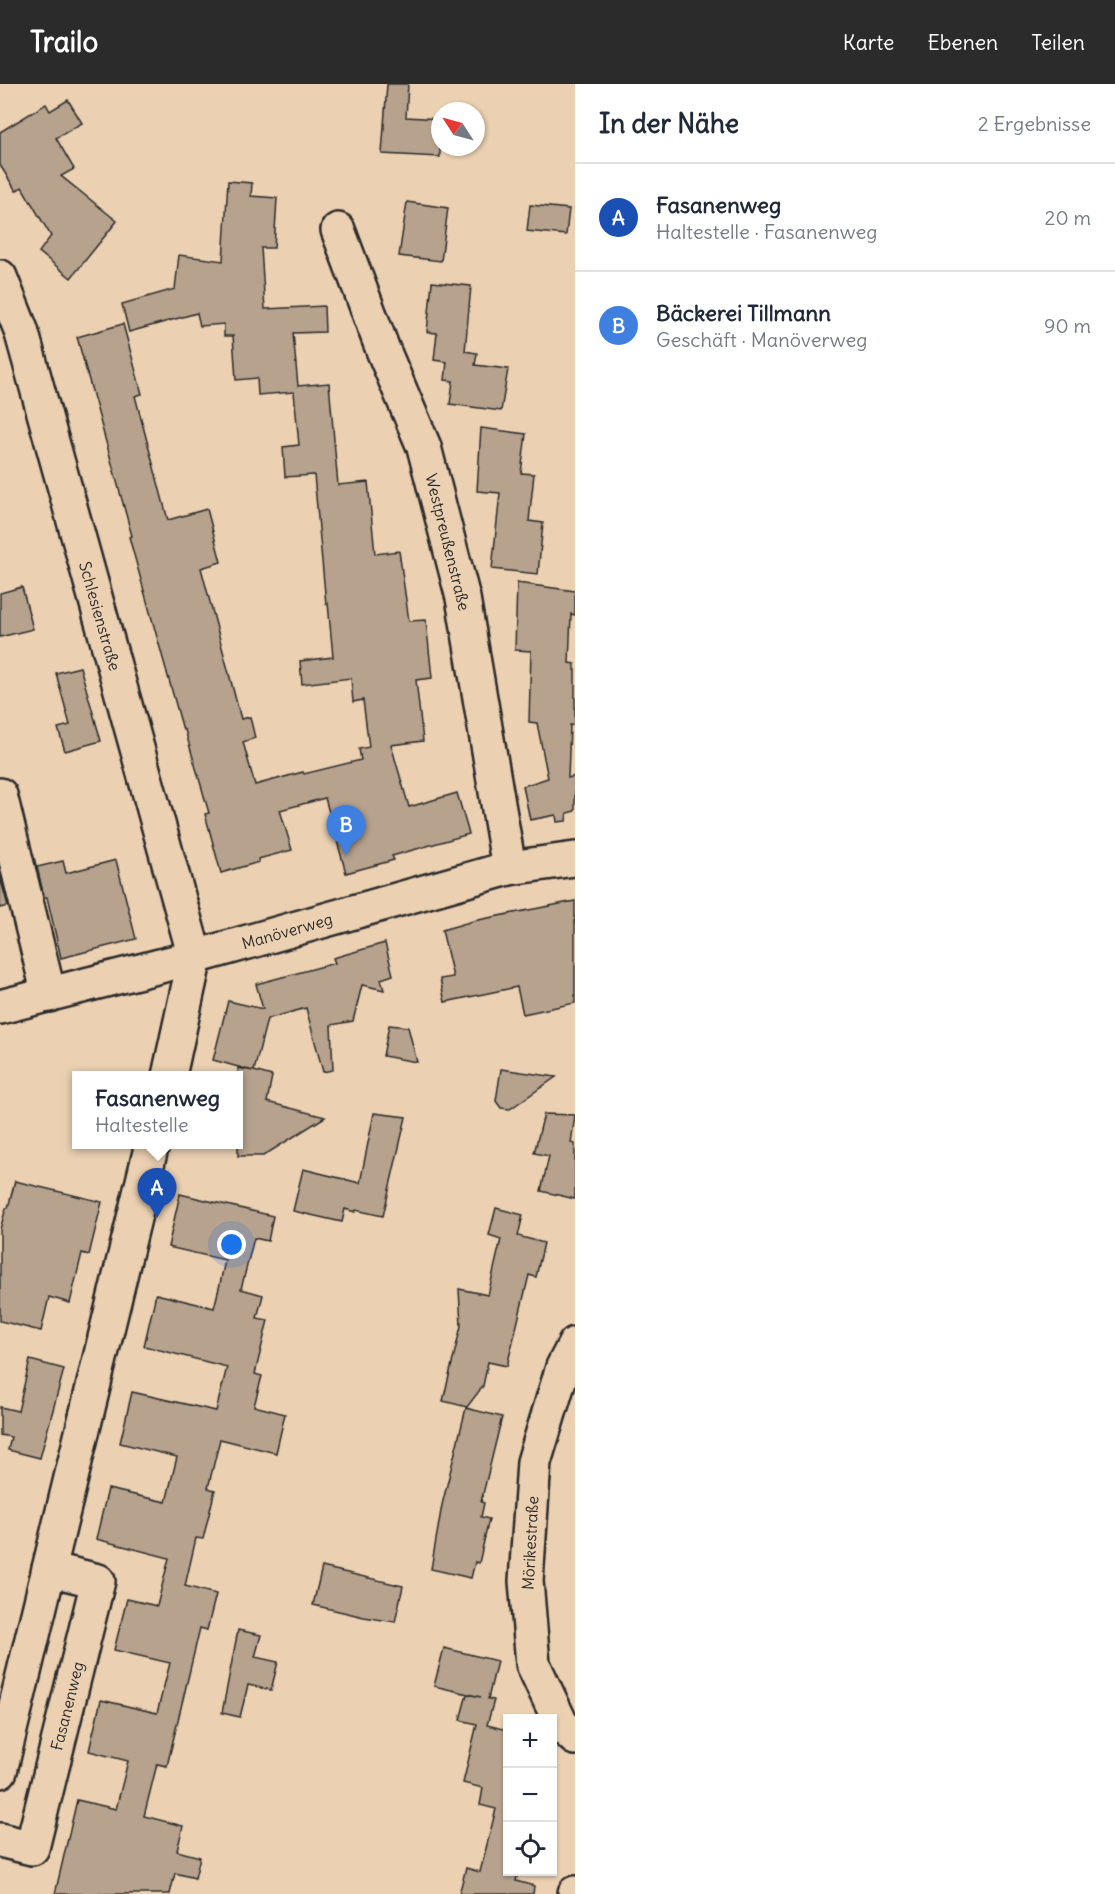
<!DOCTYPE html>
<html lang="de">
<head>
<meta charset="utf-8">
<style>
  body { margin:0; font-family:Delius,sans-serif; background:#f2f2f3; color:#1f2937 }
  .controls { position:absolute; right:18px; bottom:18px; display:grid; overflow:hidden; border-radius:0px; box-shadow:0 2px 4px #0004 }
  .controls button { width:54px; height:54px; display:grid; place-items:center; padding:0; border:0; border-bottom:2px solid #e0e1e3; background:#fff; color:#1f2937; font:30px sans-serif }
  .compass { position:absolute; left:431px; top:18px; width:54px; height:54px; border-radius:50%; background:#fff; box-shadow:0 2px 4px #0004; rotate:306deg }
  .you { position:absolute; left:232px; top:1161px; width:21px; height:21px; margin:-15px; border:4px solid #fff; border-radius:50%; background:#1a73e8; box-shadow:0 0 0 9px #1a73e833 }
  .badge { display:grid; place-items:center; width:39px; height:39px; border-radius:50%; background:#2b2b2b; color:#fff; font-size:20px; font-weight:700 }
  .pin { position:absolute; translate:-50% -50px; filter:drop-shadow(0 2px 3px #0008) }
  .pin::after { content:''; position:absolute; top:32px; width:21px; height:18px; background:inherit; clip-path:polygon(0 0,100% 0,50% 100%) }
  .popup { position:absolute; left:72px; top:987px; width:171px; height:78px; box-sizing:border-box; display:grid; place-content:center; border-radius:0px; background:#fff; filter:drop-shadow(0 2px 4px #0005); font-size:20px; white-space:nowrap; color:#747a83 }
  .popup b { font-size:22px; color:#1f2937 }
  .popup::after { content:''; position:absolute; left:50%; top:100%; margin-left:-12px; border:12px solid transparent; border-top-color:#fff }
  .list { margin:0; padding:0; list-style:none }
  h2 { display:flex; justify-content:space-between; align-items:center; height:78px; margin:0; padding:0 24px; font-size:26px }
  h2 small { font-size:20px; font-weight:400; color:#747a83 }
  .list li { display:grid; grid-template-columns:39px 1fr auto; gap:18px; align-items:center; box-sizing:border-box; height:108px; padding:0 24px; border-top:2px solid #e0e1e3 }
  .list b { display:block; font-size:22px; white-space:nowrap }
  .list p { margin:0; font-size:20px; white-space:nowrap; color:#747a83 }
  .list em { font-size:20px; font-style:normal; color:#747a83 }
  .icon { flex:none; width:33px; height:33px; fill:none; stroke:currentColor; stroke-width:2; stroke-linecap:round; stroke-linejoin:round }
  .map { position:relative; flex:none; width:575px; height:1810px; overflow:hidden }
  header { display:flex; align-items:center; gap:36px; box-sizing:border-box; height:84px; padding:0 30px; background:#2b2b2b; color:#fff }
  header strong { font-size:28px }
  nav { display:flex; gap:33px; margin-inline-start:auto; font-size:21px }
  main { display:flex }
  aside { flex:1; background:#fff }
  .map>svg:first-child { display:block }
</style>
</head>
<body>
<header>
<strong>Trailo</strong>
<nav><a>Karte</a><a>Ebenen</a><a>Teilen</a></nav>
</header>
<main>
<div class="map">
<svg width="575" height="1810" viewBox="0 0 575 1810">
  <rect width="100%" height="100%" fill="#ebd0b2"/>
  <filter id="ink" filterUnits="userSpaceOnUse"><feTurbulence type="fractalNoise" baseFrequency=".0167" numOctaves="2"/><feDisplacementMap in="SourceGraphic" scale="12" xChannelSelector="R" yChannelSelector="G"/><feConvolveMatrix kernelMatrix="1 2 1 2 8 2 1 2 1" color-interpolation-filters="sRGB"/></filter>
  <g filter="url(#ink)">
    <g fill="#b6a28d" stroke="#2b2b2b" stroke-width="1.5">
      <path d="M 387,0 L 408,0 L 406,33 L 440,35 L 440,73 L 382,70 Z"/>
      <path d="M 68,16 L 82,39 L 56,54 L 74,85 L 61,92 L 117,137 L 71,194 L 39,168 L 51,152 L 22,103 L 16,107 L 0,81 L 0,48 L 46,20 L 50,27 Z"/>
      <path d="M 228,97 L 252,99 L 251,112 L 277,114 L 274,164 L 261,164 L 265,225 L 324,222 L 325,248 L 293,249 L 298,302 L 329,299 L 338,401 L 368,398 L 375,470 L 399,467 L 409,537 L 426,536 L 432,594 L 416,596 L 423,657 L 391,661 L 409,723 L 457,709 L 469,750 L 392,772 L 394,776 L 346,789 L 325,714 L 280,726 L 292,766 L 258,775 L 259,778 L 221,789 L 205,730 L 209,729 L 185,646 L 183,646 L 129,453 L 132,452 L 77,253 L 123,240 L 142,310 L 135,312 L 168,436 L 207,425 L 221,478 L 201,484 L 241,635 L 250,633 L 255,654 L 243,658 L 255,701 L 303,688 L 304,690 L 361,676 L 359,665 L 369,663 L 363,616 L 353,618 L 351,594 L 302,600 L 300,577 L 333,573 L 328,519 L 326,520 L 314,391 L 285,393 L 283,363 L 299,361 L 294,308 L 258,311 L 257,294 L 236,296 L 233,252 L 224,252 L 224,240 L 200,242 L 197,229 L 129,248 L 122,220 L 175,205 L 179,171 L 223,177 Z"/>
      <path d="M 407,118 L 448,124 L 441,177 L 399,172 Z"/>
      <path d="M 530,121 L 569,125 L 566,151 L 527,147 Z"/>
      <path d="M 432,198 L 471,202 L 465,267 L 477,269 L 475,281 L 508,285 L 501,327 L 450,320 L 453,297 L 445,296 L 447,278 L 434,276 L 437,249 L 427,248 Z"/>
      <path d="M 481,344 L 526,350 L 521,389 L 534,390 L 529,437 L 543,439 L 538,490 L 492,485 L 500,409 L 477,407 Z"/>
      <path d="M 517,499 L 575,507 L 575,531 L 571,530 L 569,579 L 575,580 L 575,641 L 570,641 L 568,694 L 575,692 L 575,727 L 567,729 L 566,737 L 557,738 L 556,731 L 530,736 L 523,702 L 548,694 L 537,639 L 529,638 L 531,567 L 515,566 Z"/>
      <path d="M 22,503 L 33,545 L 0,553 L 0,509 Z"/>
      <path d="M 80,583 L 101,657 L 65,667 L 58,644 L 70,641 L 56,589 Z"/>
      <path d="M 116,776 L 136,855 L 61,874 L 47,813 L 44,813 L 37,783 L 63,777 L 66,789 Z"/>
      <path d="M 0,793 L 8,822 L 0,824 Z"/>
      <path d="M 575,817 L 575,919 L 523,930 L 517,903 L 445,918 L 440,895 L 453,893 L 442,846 L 473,837 Z"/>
      <path d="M 385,859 L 393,891 L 381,895 L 384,906 L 362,901 L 353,937 L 331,941 L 333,986 L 323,988 L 306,924 L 267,935 L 254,987 L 272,992 L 267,1018 L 325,1033 L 263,1072 L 238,1072 L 238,984 L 253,987 L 213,976 L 228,917 L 263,925 L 256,900 L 335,879 L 333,874 Z"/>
      <path d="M 389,941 L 408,943 L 417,978 L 383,972 Z"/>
      <path d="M 501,985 L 556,993 L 510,1025 L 501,1024 L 496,1017 Z"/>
      <path d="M 374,1029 L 406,1033 L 383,1132 L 356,1126 L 355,1128 L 345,1125 L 342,1138 L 293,1127 L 303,1085 L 360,1099 Z"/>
      <path d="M 544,1030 L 575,1031 L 571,1059 L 575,1060 L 575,1115 L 541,1107 L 549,1072 L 534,1069 Z"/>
      <path d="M 15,1097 L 102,1118 L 89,1171 L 82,1169 L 70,1219 L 49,1213 L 41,1247 L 0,1237 L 0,1145 L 6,1124 L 8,1124 Z"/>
      <path d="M 180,1110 L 273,1132 L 268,1157 L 254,1154 L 241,1205 L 263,1211 L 257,1234 L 268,1236 L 255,1290 L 262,1292 L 254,1322 L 285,1330 L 276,1369 L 220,1355 L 208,1404 L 215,1406 L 203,1455 L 196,1454 L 185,1502 L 216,1510 L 207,1546 L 200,1544 L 167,1682 L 157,1680 L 144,1732 L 183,1742 L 177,1767 L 200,1773 L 195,1794 L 175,1789 L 170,1810 L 55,1810 L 77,1716 L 116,1725 L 128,1677 L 89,1667 L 101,1616 L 157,1629 L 170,1579 L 114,1566 L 127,1515 L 157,1522 L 169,1474 L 96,1455 L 108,1405 L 166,1418 L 177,1373 L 120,1359 L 132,1308 L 216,1327 L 227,1283 L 144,1262 L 156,1210 L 214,1224 L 220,1200 L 225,1176 L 168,1163 Z"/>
      <path d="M 496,1124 L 523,1131 L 518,1152 L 544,1159 L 536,1193 L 529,1191 L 507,1282 L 488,1278 L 483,1302 L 467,1323 L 443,1317 L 461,1242 L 459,1205 L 488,1211 L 501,1155 L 489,1151 Z"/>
      <path d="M 30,1276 L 64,1285 L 40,1374 L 8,1366 L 11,1353 L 0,1351 L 0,1323 L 18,1327 Z"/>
      <path d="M 466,1324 L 502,1333 L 481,1418 L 484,1419 L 481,1433 L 489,1435 L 479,1479 L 475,1478 L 471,1494 L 431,1485 L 442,1421 Z"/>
      <path d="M 322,1483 L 403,1502 L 395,1538 L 364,1533 L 313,1521 Z"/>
      <path d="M 238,1546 L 261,1551 L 255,1573 L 278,1578 L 271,1606 L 248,1601 L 240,1633 L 222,1629 Z"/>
      <path d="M 444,1564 L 497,1577 L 488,1615 L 494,1616 L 487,1641 L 507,1646 L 507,1788 L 518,1788 L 516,1797 L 534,1802 L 533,1810 L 459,1810 L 466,1784 L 480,1788 L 496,1725 L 480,1721 L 483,1704 L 463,1699 L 477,1640 L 460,1636 L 467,1610 L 481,1613 L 434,1602 Z"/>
    </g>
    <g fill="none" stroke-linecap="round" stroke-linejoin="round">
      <g stroke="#2b2b2b" stroke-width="38">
        <g id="minor">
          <path d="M 338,146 L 383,266 L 424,363 L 463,514 L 509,784"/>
          <path d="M 0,193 L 21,246 L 195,873 L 169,992"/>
          <path d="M 0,711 L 49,911"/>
          <path d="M 0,923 L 195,873 L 509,784 L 575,775"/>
          <path d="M 575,1260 L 563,1283 L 534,1378 L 526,1497 L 533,1580 L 562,1642 L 575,1654"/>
          <path d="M 0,1687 L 152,1060"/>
          <path d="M 0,1756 L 32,1764 L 98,1497 L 49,1485"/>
          <path d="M 575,1810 L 575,1809"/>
        </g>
      </g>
      <use href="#minor" stroke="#ebd0b2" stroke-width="33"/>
    </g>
  </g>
  <g text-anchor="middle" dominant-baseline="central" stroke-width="5" stroke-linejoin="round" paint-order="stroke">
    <g font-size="16" fill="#2b2b2b" stroke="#ebd0b2">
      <text transform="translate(448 458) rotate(76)">Westpreußenstraße</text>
      <text transform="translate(100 532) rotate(74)">Schlesienstraße</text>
      <text transform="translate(287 847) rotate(-16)">Manöverweg</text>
      <text transform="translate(530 1459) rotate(-87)">Mörikestraße</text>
      <text transform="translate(67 1622) rotate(-76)">Fasanenweg</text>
    </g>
  </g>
</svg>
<div class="controls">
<button>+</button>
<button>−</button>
<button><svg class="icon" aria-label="locate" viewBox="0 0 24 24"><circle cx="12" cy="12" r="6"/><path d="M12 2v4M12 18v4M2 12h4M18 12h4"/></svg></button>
</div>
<svg class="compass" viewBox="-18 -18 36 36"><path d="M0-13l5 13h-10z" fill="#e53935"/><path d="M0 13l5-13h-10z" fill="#747a83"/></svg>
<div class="you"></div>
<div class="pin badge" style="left:157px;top:1134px;background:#1a4fb4">A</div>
<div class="popup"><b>Fasanenweg</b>Haltestelle</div>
<div class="pin badge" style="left:346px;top:771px;background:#3f7fe0">B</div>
</div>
<aside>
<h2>In der Nähe<small>2 Ergebnisse</small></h2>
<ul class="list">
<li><span class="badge" style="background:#1a4fb4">A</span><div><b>Fasanenweg</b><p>Haltestelle · Fasanenweg</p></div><em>20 m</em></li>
<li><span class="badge" style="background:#3f7fe0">B</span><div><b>Bäckerei Tillmann</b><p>Geschäft · Manöverweg</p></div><em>90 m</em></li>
</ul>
</aside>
</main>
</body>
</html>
